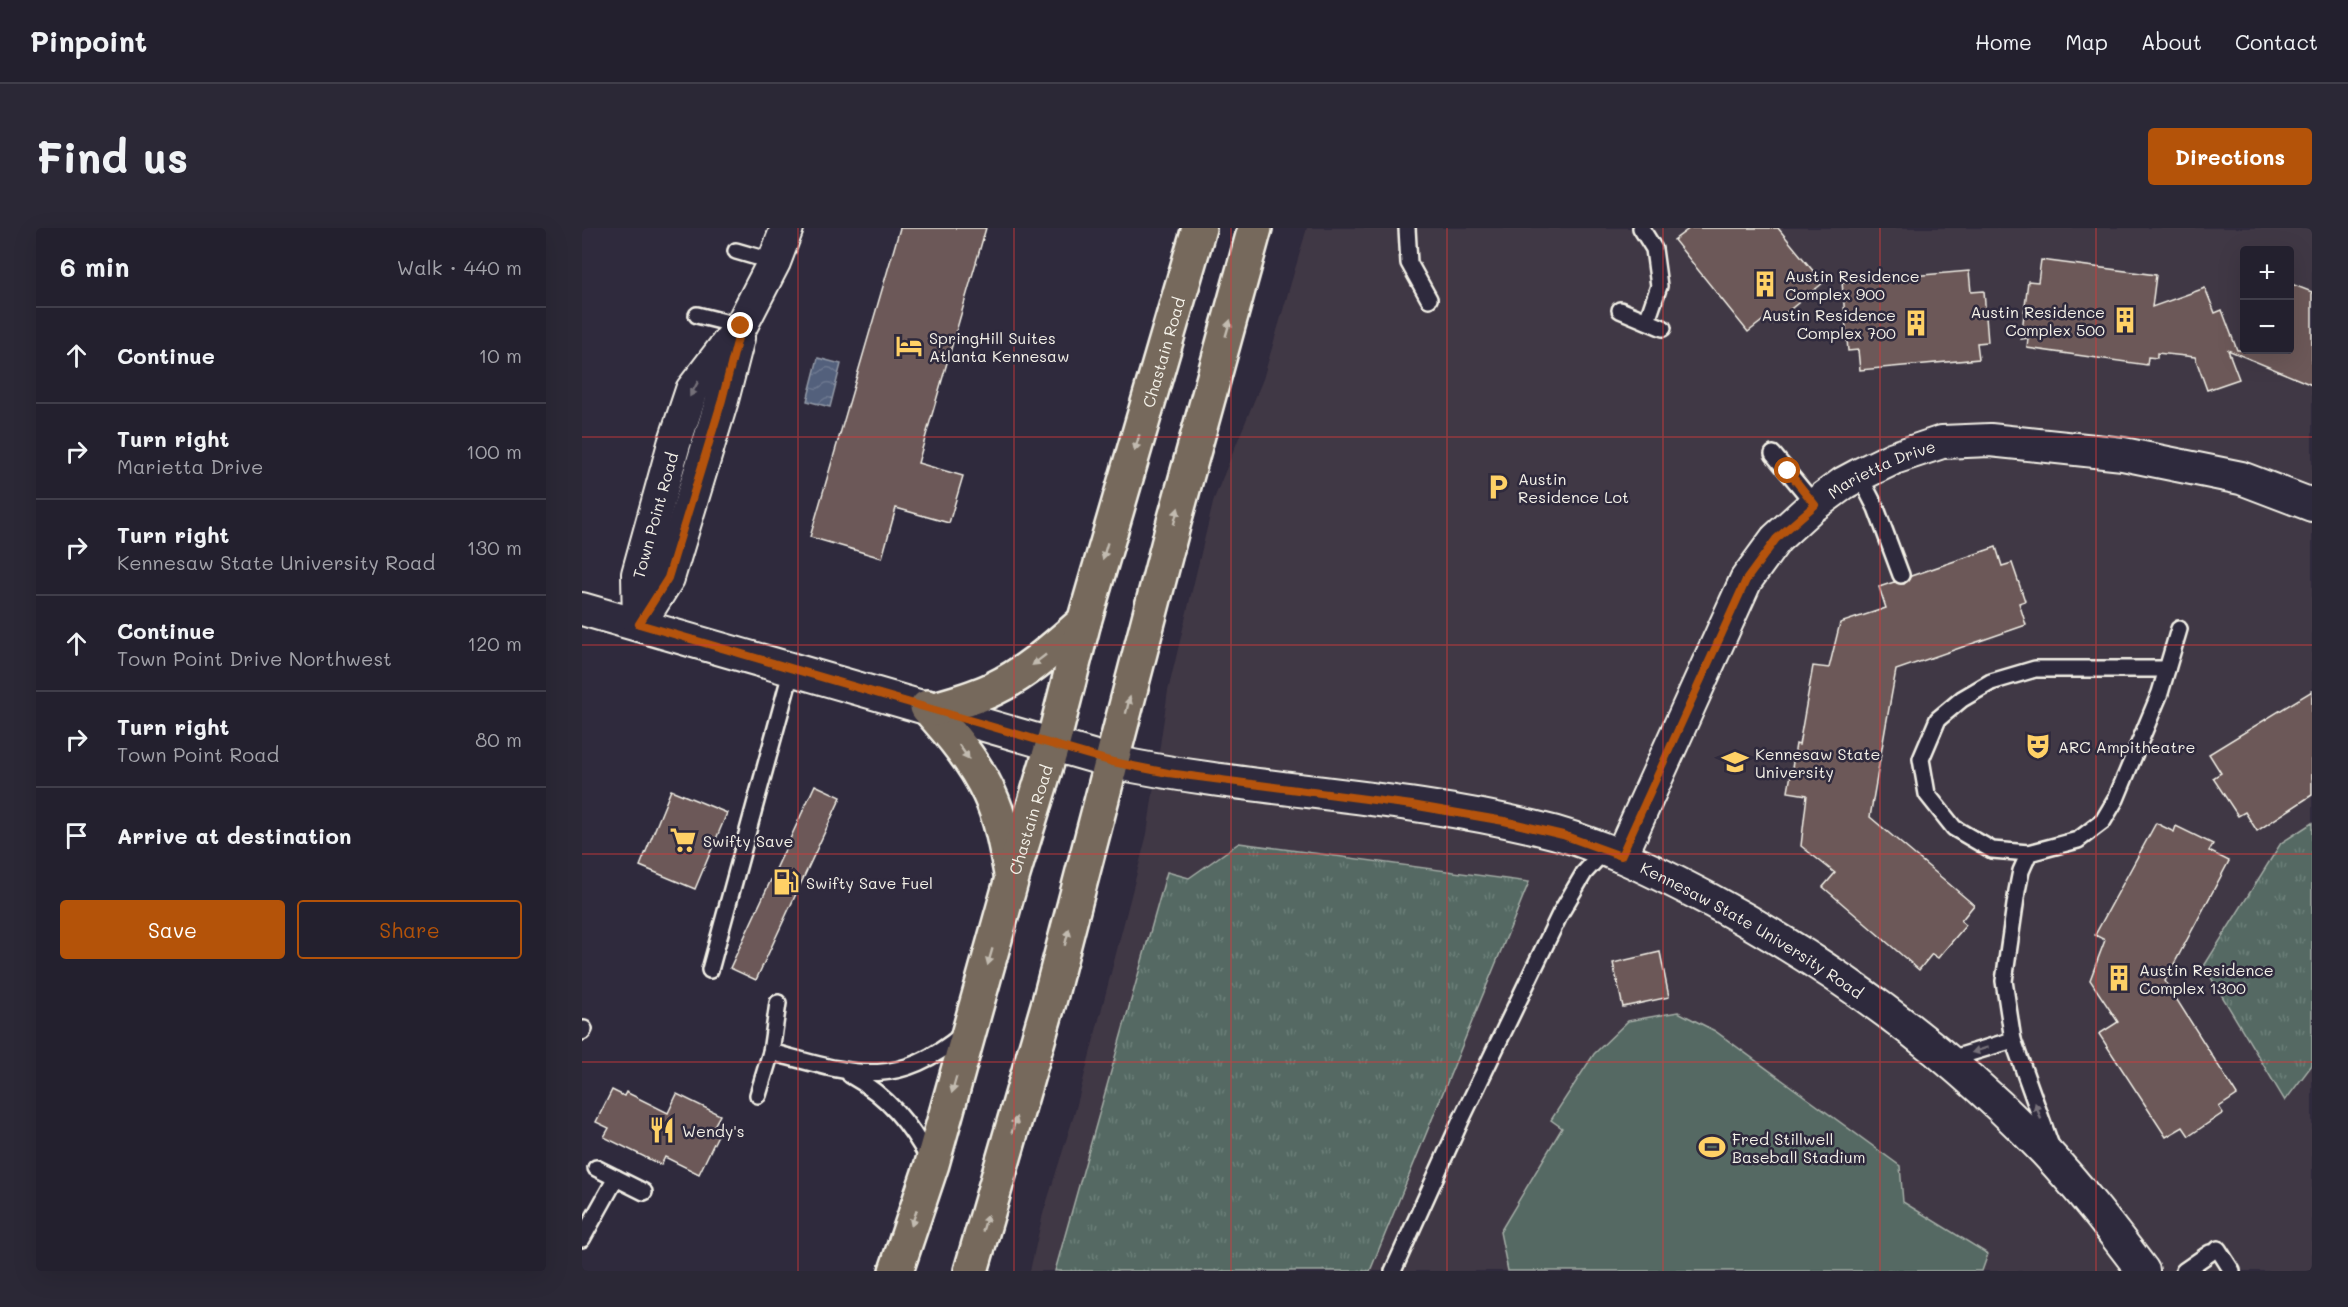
<!DOCTYPE html>
<html lang="en">
<head>
<meta charset="utf-8">
<style>
  body { margin:0; font-family:Mali,sans-serif; background:#2b2836; color:#f1f3f6 }
  .controls { position:absolute; right:18px; top:18px; display:grid; overflow:hidden; border-radius:6px; box-shadow:0 6px 24px #0002 }
  .controls button { width:54px; height:54px; display:grid; place-items:center; padding:0; border:0; border-bottom:2px solid #403e4a; background:#23202e; color:#f1f3f6; font:30px sans-serif }
  .stop { position:absolute; width:18px; height:18px; margin:-14px; border:4px solid #b45309; border-radius:50%; background:#fff }
  .stop.end { background:#b45309; border-color:#fff; box-shadow:0 2px 6px #0008 }
  .list { margin:0; padding:0; list-style:none }
  h2 { display:flex; justify-content:space-between; align-items:center; height:78px; margin:0; padding:0 24px; font-size:26px }
  h2 small { font-size:20px; font-weight:400; color:#a3a3aa }
  .list li { display:grid; grid-template-columns:39px 1fr auto; gap:18px; align-items:center; box-sizing:border-box; height:96px; padding:0 24px; border-top:2px solid #403e4a }
  .list b { display:block; font-size:22px; white-space:nowrap }
  .list p { margin:0; font-size:20px; white-space:nowrap; color:#a3a3aa }
  .list em { font-size:20px; font-style:normal; color:#a3a3aa }
  .actions { display:flex; gap:12px; padding:18px 24px }
  .actions a { flex:1; padding:14px 0; border:2px solid #b45309; border-radius:6px; text-align:center; font-size:21px; color:#b45309 }
  .actions .main { background:#b45309; color:#fff }
  .icon { flex:none; width:33px; height:33px; fill:none; stroke:currentColor; stroke-width:2; stroke-linecap:round; stroke-linejoin:round }
  .map { position:relative; flex:none; width:1730px; height:1043px; overflow:hidden; border-radius:6px }
  header { display:flex; align-items:center; gap:36px; box-sizing:border-box; height:84px; padding:0 30px; background:#23202e; border-bottom:2px solid #403e4a }
  header strong { font-size:28px }
  nav { display:flex; gap:33px; margin-inline-start:auto; font-size:21px }
  .intro { display:flex; align-items:center; justify-content:space-between; box-sizing:border-box; height:144px; padding:0 36px }
  h1 { margin:0; font-size:42px }
  .button { padding:15px 27px; border-radius:6px; background:#b45309; color:#fff; font-size:21px; font-weight:700 }
  main { display:flex; gap:36px; padding:0 36px }
  aside { flex:1; background:#23202e; border-radius:6px; box-shadow:0 6px 24px #0002 }
  .map>svg:first-child { display:block }
</style>
</head>
<body>
<header>
<strong>Pinpoint</strong>
<nav><a>Home</a><a>Map</a><a>About</a><a>Contact</a></nav>
</header>
<div class="intro"><h1>Find us</h1><a class="button">Directions</a></div>
<main>
<aside>
<h2>6 min<small>Walk · 440 m</small></h2>
<ul class="list">
<li><svg class="icon" aria-label="ahead" viewBox="0 0 24 24"><path d="M12 20V5M6 11l6-6 6 6"/></svg><div><b>Continue</b></div><em>10 m</em></li>
<li><svg class="icon" aria-label="right" viewBox="0 0 24 24"><path d="M7 20v-9h11M14 6l5 5-5 5"/></svg><div><b>Turn right</b><p>Marietta Drive</p></div><em>100 m</em></li>
<li><svg class="icon" aria-label="right" viewBox="0 0 24 24"><path d="M7 20v-9h11M14 6l5 5-5 5"/></svg><div><b>Turn right</b><p>Kennesaw State University Road</p></div><em>130 m</em></li>
<li><svg class="icon" aria-label="ahead" viewBox="0 0 24 24"><path d="M12 20V5M6 11l6-6 6 6"/></svg><div><b>Continue</b><p>Town Point Drive Northwest</p></div><em>120 m</em></li>
<li><svg class="icon" aria-label="right" viewBox="0 0 24 24"><path d="M7 20v-9h11M14 6l5 5-5 5"/></svg><div><b>Turn right</b><p>Town Point Road</p></div><em>80 m</em></li>
<li><svg class="icon" aria-label="arrive" viewBox="0 0 24 24"><path d="M6 21V4h12l-3 4 3 4H6"/></svg><div><b>Arrive at destination</b></div></li>
</ul>
<div class="actions"><a class="main">Save</a><a>Share</a></div>
</aside>
<div class="map">
<svg width="1730" height="1043" viewBox="0 0 1730 1043">
  <defs>
    <pattern id="grass-tufts" width="24" height="20" patternUnits="userSpaceOnUse" patternTransform="scale(1.5)"><rect width="24" height="20" fill="#546963"/><path d="M3 7l-1-3M5 7V3M7 7l1-3M15 17l-1-3M17 17v-4M19 17l1-3" fill="none" stroke="#6d7f79"/></pattern>
    <pattern id="water-waves" width="16" height="10" patternUnits="userSpaceOnUse" patternTransform="scale(1.5)"><rect width="16" height="10" fill="#53607c"/><path d="M0 5q4-4 8 0t8 0" fill="none" stroke="#6c778f"/></pattern>
  </defs>
  <rect width="100%" height="100%" fill="#2f2a3d"/>
  <filter id="ink" filterUnits="userSpaceOnUse"><feTurbulence type="fractalNoise" baseFrequency=".0167" numOctaves="2"/><feDisplacementMap in="SourceGraphic" scale="12" xChannelSelector="R" yChannelSelector="G"/><feConvolveMatrix kernelMatrix="1 2 1 2 8 2 1 2 1" color-interpolation-filters="sRGB"/></filter>
  <g filter="url(#ink)">
    <path fill="#413845" fill-rule="evenodd" d="M 725,0 L 1730,0 L 1730,1043 L 448,1043 L 461,986 L 493,884 L 565,606 L 586,463 L 632,271 L 681,151 ZM 1662,22 L 1708,22 L 1708,122 L 1662,122 Z"/>
    <g fill="url(#grass-tufts)" stroke="#a4ada6" stroke-width="1.5">
      <path d="M 1730,595 L 1730,837 L 1703,873 L 1622,738 L 1699,615 Z"/>
      <path d="M 657,615 L 947,654 L 788,1043 L 473,1043 L 585,644 L 607,650 Z"/>
    </g>
    <path fill="#546963" stroke="#a4ada6" stroke-width="1.5" d="M 1096,784 L 1133,803 L 1318,938 L 1321,974 L 1406,1026 L 1400,1043 L 926,1043 L 918,1004 L 980,900 L 969,892 L 1012,826 L 1046,793 Z"/>
    <path fill="url(#water-waves)" stroke="#939aa7" stroke-width="1.5" d="M 236,130 L 259,136 L 248,179 L 225,173 Z"/>
    <g fill="#6c5959" stroke="#f4f1e8" stroke-width="1.5">
      <path d="M 318,0 L 404,0 L 336,235 L 381,248 L 367,295 L 314,280 L 300,330 L 228,309 Z"/>
      <path d="M 1108,0 L 1196,0 L 1241,55 L 1190,96 L 1184,90 L 1166,104 L 1092,12 Z"/>
      <path d="M 1459,32 L 1574,47 L 1570,79 L 1623,60 L 1633,85 L 1640,82 L 1655,122 L 1707,122 L 1707,55 L 1730,64 L 1730,157 L 1646,122 L 1657,151 L 1625,162 L 1613,129 L 1575,125 L 1575,130 L 1566,129 L 1565,137 L 1445,120 L 1446,110 L 1439,111 L 1446,53 L 1456,54 Z"/>
      <path d="M 1387,43 L 1389,64 L 1402,63 L 1406,114 L 1395,115 L 1397,131 L 1278,142 L 1276,122 L 1266,123 L 1260,54 Z"/>
      <path d="M 1414,319 L 1420,338 L 1430,335 L 1443,373 L 1437,375 L 1444,397 L 1314,442 L 1304,497 L 1288,589 L 1392,677 L 1379,693 L 1384,697 L 1356,730 L 1350,726 L 1337,742 L 1241,659 L 1253,645 L 1219,618 L 1225,567 L 1206,564 L 1214,516 L 1217,517 L 1231,438 L 1247,440 L 1258,395 L 1304,380 L 1297,359 L 1312,354 L 1322,356 L 1329,348 Z"/>
      <path d="M 1730,463 L 1730,567 L 1675,603 L 1663,584 L 1656,588 L 1631,550 L 1639,545 L 1627,526 Z"/>
      <path d="M 233,557 L 259,569 L 174,752 L 148,740 Z"/>
      <path d="M 89,562 L 145,585 L 113,661 L 58,638 Z"/>
      <path d="M 1574,595 L 1592,604 L 1594,598 L 1631,616 L 1627,623 L 1647,633 L 1583,753 L 1655,867 L 1637,879 L 1641,885 L 1607,908 L 1601,899 L 1584,909 L 1517,806 L 1536,794 L 1508,752 L 1523,712 L 1513,707 Z"/>
      <path d="M 1078,724 L 1087,769 L 1041,779 L 1031,735 Z"/>
      <path d="M 30,862 L 42,868 L 44,864 L 86,885 L 95,866 L 138,887 L 131,900 L 138,903 L 117,946 L 83,929 L 79,937 L 22,909 L 27,900 L 14,894 Z"/>
    </g>
    <g fill="none" stroke-linecap="round" stroke-linejoin="round">
      <g stroke="#f4f1e8" stroke-width="20">
        <g id="lane">
          <path d="M 825,0 L 827,35 L 847,71"/>
          <path d="M 1059,0 L 1072,21 L 1077,58 L 1065,93"/>
          <path d="M 154,23 L 192,34"/>
          <path d="M 1038,82 L 1081,100"/>
          <path d="M 115,87 L 159,98"/>
          <path d="M 1191,226 L 1233,277"/>
          <path d="M 1277,247 L 1294,280 L 1319,347"/>
          <path d="M 1447,625 L 1410,622 L 1372,600 L 1345,566 L 1339,531 L 1356,491 L 1380,471 L 1409,454 L 1453,441 L 1585,441"/>
          <path d="M 128,742 L 210,441"/>
          <path d="M 0,804 L 2,801"/>
          <path d="M 189,824 C 268,845 311,864 381,806"/>
          <path d="M 1365,832 L 1431,812"/>
          <path d="M 268,847 C 306,868 328,896 348,933"/>
          <path d="M 176,867 L 189,824 L 196,775"/>
          <path d="M 1469,918 L 1431,812 L 1422,753 L 1435,663 L 1439,643 L 1447,625 L 1496,612 L 1521,593 L 1534,571 L 1578,465 L 1597,401"/>
          <path d="M 14,940 L 62,964"/>
          <path d="M 0,1011 L 34,950"/>
          <path d="M 1636,1021 L 1650,1043"/>
          <path d="M 811,1043 L 880,890 L 978,686 L 1002,645 L 1023,622"/>
          <path d="M 1602,1043 L 1628,1025"/>
        </g>
      </g>
      <g stroke="#f4f1e8" stroke-width="36">
        <g id="street">
          <path id="s1" d="M 0,381 L 531,534 C 670,563 813,566 951,599 C 1014,613 1071,642 1128,672 C 1251,738 1366,822 1463,923 C 1498,960 1530,1002 1561,1043"/>
          <path id="s2" d="M 57,396 L 56,346 L 92,216 L 110,162 L 159,98 L 192,34 L 205,0"/>
          <path d="M 57,396 L 86,350 L 140,172 L 156,110"/>
          <path id="s3" d="M 1039,628 L 1164,352 L 1194,311 L 1228,280 L 1262,255 L 1277,247 L 1312,230 L 1360,214 L 1408,212 L 1541,226 L 1659,250 L 1730,277"/>
        </g>
      </g>
      <g stroke="#f4f1e8" stroke-width="38">
        <g id="primary">
          <path d="M 345,479 C 368,505 392,533 407,565 C 419,590 424,619 429,646"/>
          <path d="M 353,481 C 373,475 393,470 411,461 C 445,445 474,418 502,394"/>
          <path id="s4" d="M 314,1043 L 350,936 L 430,650 L 471,515 L 502,394 L 617,0"/>
          <path d="M 389,1043 L 467,774 L 592,294 L 673,0"/>
        </g>
      </g>
      <use href="#lane" stroke="#2f2a3d" stroke-width="15"/>
      <use href="#street" stroke="#2f2a3d" stroke-width="32"/>
      <use href="#primary" stroke="#76695c" stroke-width="33"/>
    </g>
    <defs><path id="oneway-solid" d="M-6-.8H1V-3.2L6.5 0L1 3.2V.8H-6Z" transform="scale(1.5)"/></defs>
    <g fill="#c2bbb0">
      <use href="#oneway-solid" transform="translate(646 100) rotate(-74)"/>
      <use href="#oneway-solid" transform="translate(555 215) rotate(106)"/>
      <use href="#oneway-solid" transform="translate(594 288) rotate(-75)"/>
      <use href="#oneway-solid" transform="translate(523 323) rotate(106)"/>
      <use href="#oneway-solid" transform="translate(457 432) rotate(142)"/>
      <use href="#oneway-solid" transform="translate(546 477) rotate(-76)"/>
      <use href="#oneway-solid" transform="translate(382 524) rotate(55)"/>
      <use href="#oneway-solid" transform="translate(485 709) rotate(-75)"/>
      <use href="#oneway-solid" transform="translate(408 729) rotate(106)"/>
      <use href="#oneway-solid" transform="translate(372 857) rotate(106)"/>
      <use href="#oneway-solid" transform="translate(432 897) rotate(-74)"/>
      <use href="#oneway-solid" transform="translate(332 990) rotate(109)"/>
      <use href="#oneway-solid" transform="translate(403 995) rotate(-73)"/>
    </g>
    <g fill="#747079">
      <use href="#oneway-solid" transform="translate(112 161) rotate(119)"/>
      <use href="#oneway-solid" transform="translate(1398 822) rotate(162)"/>
      <use href="#oneway-solid" transform="translate(1456 883) rotate(-110)"/>
    </g>
  </g>
  <g fill="none" stroke-linecap="round" stroke-linejoin="round" filter="url(#ink)">
    <path stroke="#b45309" stroke-width="8" d="M 159,98 L 140,172 L 86,350 L 57,396 L 531,534 L 586,545 L 830,577 L 922,593 L 981,607 L 1039,628 L 1164,352 L 1194,311 L 1233,277 L 1206,243"/>
  </g>
  <path fill="none" stroke="#d93c3b" stroke-width="1.5" stroke-opacity="0.55" d="M 216,0 L 216,1043M 432,0 L 432,1043M 649,0 L 649,1043M 865,0 L 865,1043M 1081,0 L 1081,1043M 1298,0 L 1298,1043M 1514,0 L 1514,1043M 0,209 L 1730,209M 0,417 L 1730,417M 0,626 L 1730,626M 0,834 L 1730,834"/>
  <defs>
    <g id="building-bare" transform="scale(2.07)"><path d="M-4-6H4V6H1V3H-1V6H-4ZM-2.5-4.3h1.7v1.8h-1.7ZM.8-4.3h1.7v1.8H.8ZM-2.5-1h1.7V.8h-1.7ZM.8-1h1.7V.8H.8Z" fill="#ffd166" stroke="#2f2a3d" stroke-width="2.5" paint-order="stroke"/></g>
    <g id="hotel-bare" transform="scale(2.07)"><path d="M-6-4.5h1.5V1H6V5H4.5V3h-9V5H-6ZM-4 0a1.8 1.8 0 1 1 3.6 0ZM.5 0V-2.5h3Q6-2.5 6 0Z" fill="#ffd166" stroke="#2f2a3d" stroke-width="2.5" paint-order="stroke"/></g>
    <g id="parking-bare" transform="scale(2.07)"><path d="M-3.5-5.5H1a3.5 3.5 0 0 1 0 7H-1V5.5H-3.5ZM-1-3.4V-.6H.8a1.4 1.4 0 0 0 0-2.8Z" fill="#ffd166" stroke="#2f2a3d" stroke-width="2.5" paint-order="stroke"/></g>
    <g id="theatre-bare" transform="scale(2.07)"><path d="M-5-5.5Q0-4 5-5.5V0Q5 5 0 6Q-5 5-5 0ZM-3.3-2.5H-1v1.5H-3.3ZM1-2.5H3.3v1.5H1ZM-2.8 1Q0 5.5 2.8 1Z" fill="#ffd166" stroke="#2f2a3d" stroke-width="2.5" paint-order="stroke"/></g>
    <g id="university-bare" transform="scale(2.07)"><path d="M0-5L7-2L0 1L-7-2ZM-4 1L0 2.5L4 1V4Q0 6-4 4Z" fill="#ffd166" stroke="#2f2a3d" stroke-width="2.5" paint-order="stroke"/></g>
    <g id="supermarket-bare" transform="scale(2.07)"><path d="M-6-5.5h2.5l.6 2H6L4.5 2H-2.5L-4.4-4H-6ZM-1.5 3.2a1.3 1.3 0 1 0 .1 0ZM3 3.2a1.3 1.3 0 1 0 .1 0Z" fill="#ffd166" stroke="#2f2a3d" stroke-width="2.5" paint-order="stroke"/></g>
    <g id="fuel-bare" transform="scale(2.07)"><path d="M-5.5-6h7V0h2V4h1.3V-2.5L3-4.5l.8-.8L6-3V5H2.5V1h-1V6h-7ZM-4.2-4.7v3.2H.2V-4.7Z" fill="#ffd166" stroke="#2f2a3d" stroke-width="2.5" paint-order="stroke"/></g>
    <g id="restaurant-bare" transform="scale(2.07)"><path d="M-5-6h1v4h1v-4h1v4h1v-4h1v5L-1.5 .5V6h-2V.5L-5-1ZM5-6V6H3V1.5H1.5Q1.5-4 5-6Z" fill="#ffd166" stroke="#2f2a3d" stroke-width="2.5" paint-order="stroke"/></g>
    <g id="stadium-bare" transform="scale(2.07)"><path d="M0-5a6.5 5 0 1 0 0 10a6.5 5 0 1 0 0-10ZM-3.5-1.8h7v3.6h-7Z" fill="#ffd166" stroke="#2f2a3d" stroke-width="2.5" paint-order="stroke"/></g>
  </defs>
  <g fill-rule="evenodd">
    <use href="#building-bare" x="1183" y="56"/>
    <use href="#building-bare" x="1543" y="92"/>
    <use href="#building-bare" x="1334" y="95"/>
    <use href="#hotel-bare" x="327" y="118"/>
    <use href="#parking-bare" x="916" y="259"/>
    <use href="#theatre-bare" x="1456" y="518"/>
    <use href="#university-bare" x="1153" y="534"/>
    <use href="#supermarket-bare" x="101" y="612"/>
    <use href="#fuel-bare" x="204" y="654"/>
    <use href="#building-bare" x="1537" y="750"/>
    <use href="#restaurant-bare" x="80" y="902"/>
    <use href="#stadium-bare" x="1130" y="919"/>
  </g>
  <g text-anchor="middle" dominant-baseline="central" stroke-width="5" stroke-linejoin="round" paint-order="stroke">
    <g font-size="16" fill="#f4f1e8" stroke="#2f2a3d" text-anchor="start">
      <text x="1203" y="47">Austin Residence<tspan x="1203" dy="18">Complex 900</tspan></text>
      <text x="1523" y="83" text-anchor="end">Austin Residence<tspan x="1523" dy="18">Complex 500</tspan></text>
      <text x="1314" y="86" text-anchor="end">Austin Residence<tspan x="1314" dy="18">Complex 700</tspan></text>
      <text x="347" y="109">SpringHill Suites<tspan x="347" dy="18">Atlanta Kennesaw</tspan></text>
      <text x="936" y="250">Austin<tspan x="936" dy="18">Residence Lot</tspan></text>
      <text x="1476" y="518">ARC Ampitheatre</text>
      <text x="1173" y="525">Kennesaw State<tspan x="1173" dy="18">University</tspan></text>
      <text x="121" y="612">Swifty Save</text>
      <text x="224" y="654">Swifty Save Fuel</text>
      <text x="1557" y="741">Austin Residence<tspan x="1557" dy="18">Complex 1300</tspan></text>
      <text x="100" y="902">Wendy's</text>
      <text x="1150" y="910">Fred Stillwell<tspan x="1150" dy="18">Baseball Stadium</tspan></text>
    </g>
    <g font-size="16" fill="#f4f1e8" stroke="#2f2a3d">
      <text stroke="none"><textPath href="#s4" startOffset="957">Chastain Road</textPath></text>
      <text stroke="none"><textPath href="#s3" startOffset="482">Marietta Drive</textPath></text>
      <text stroke="none"><textPath href="#s2" startOffset="111">Town Point Road</textPath></text>
      <text stroke="none"><textPath href="#s4" startOffset="471">Chastain Road</textPath></text>
      <text stroke="none"><textPath href="#s1" startOffset="1221">Kennesaw State University Road</textPath></text>
    </g>
  </g>
</svg>
<div class="controls">
<button>+</button>
<button>−</button>
</div>
<div class="stop" style="left:1206px;top:243px"></div>
<div class="stop end" style="left:159px;top:98px"></div>
</div>
</main>
</body>
</html>
